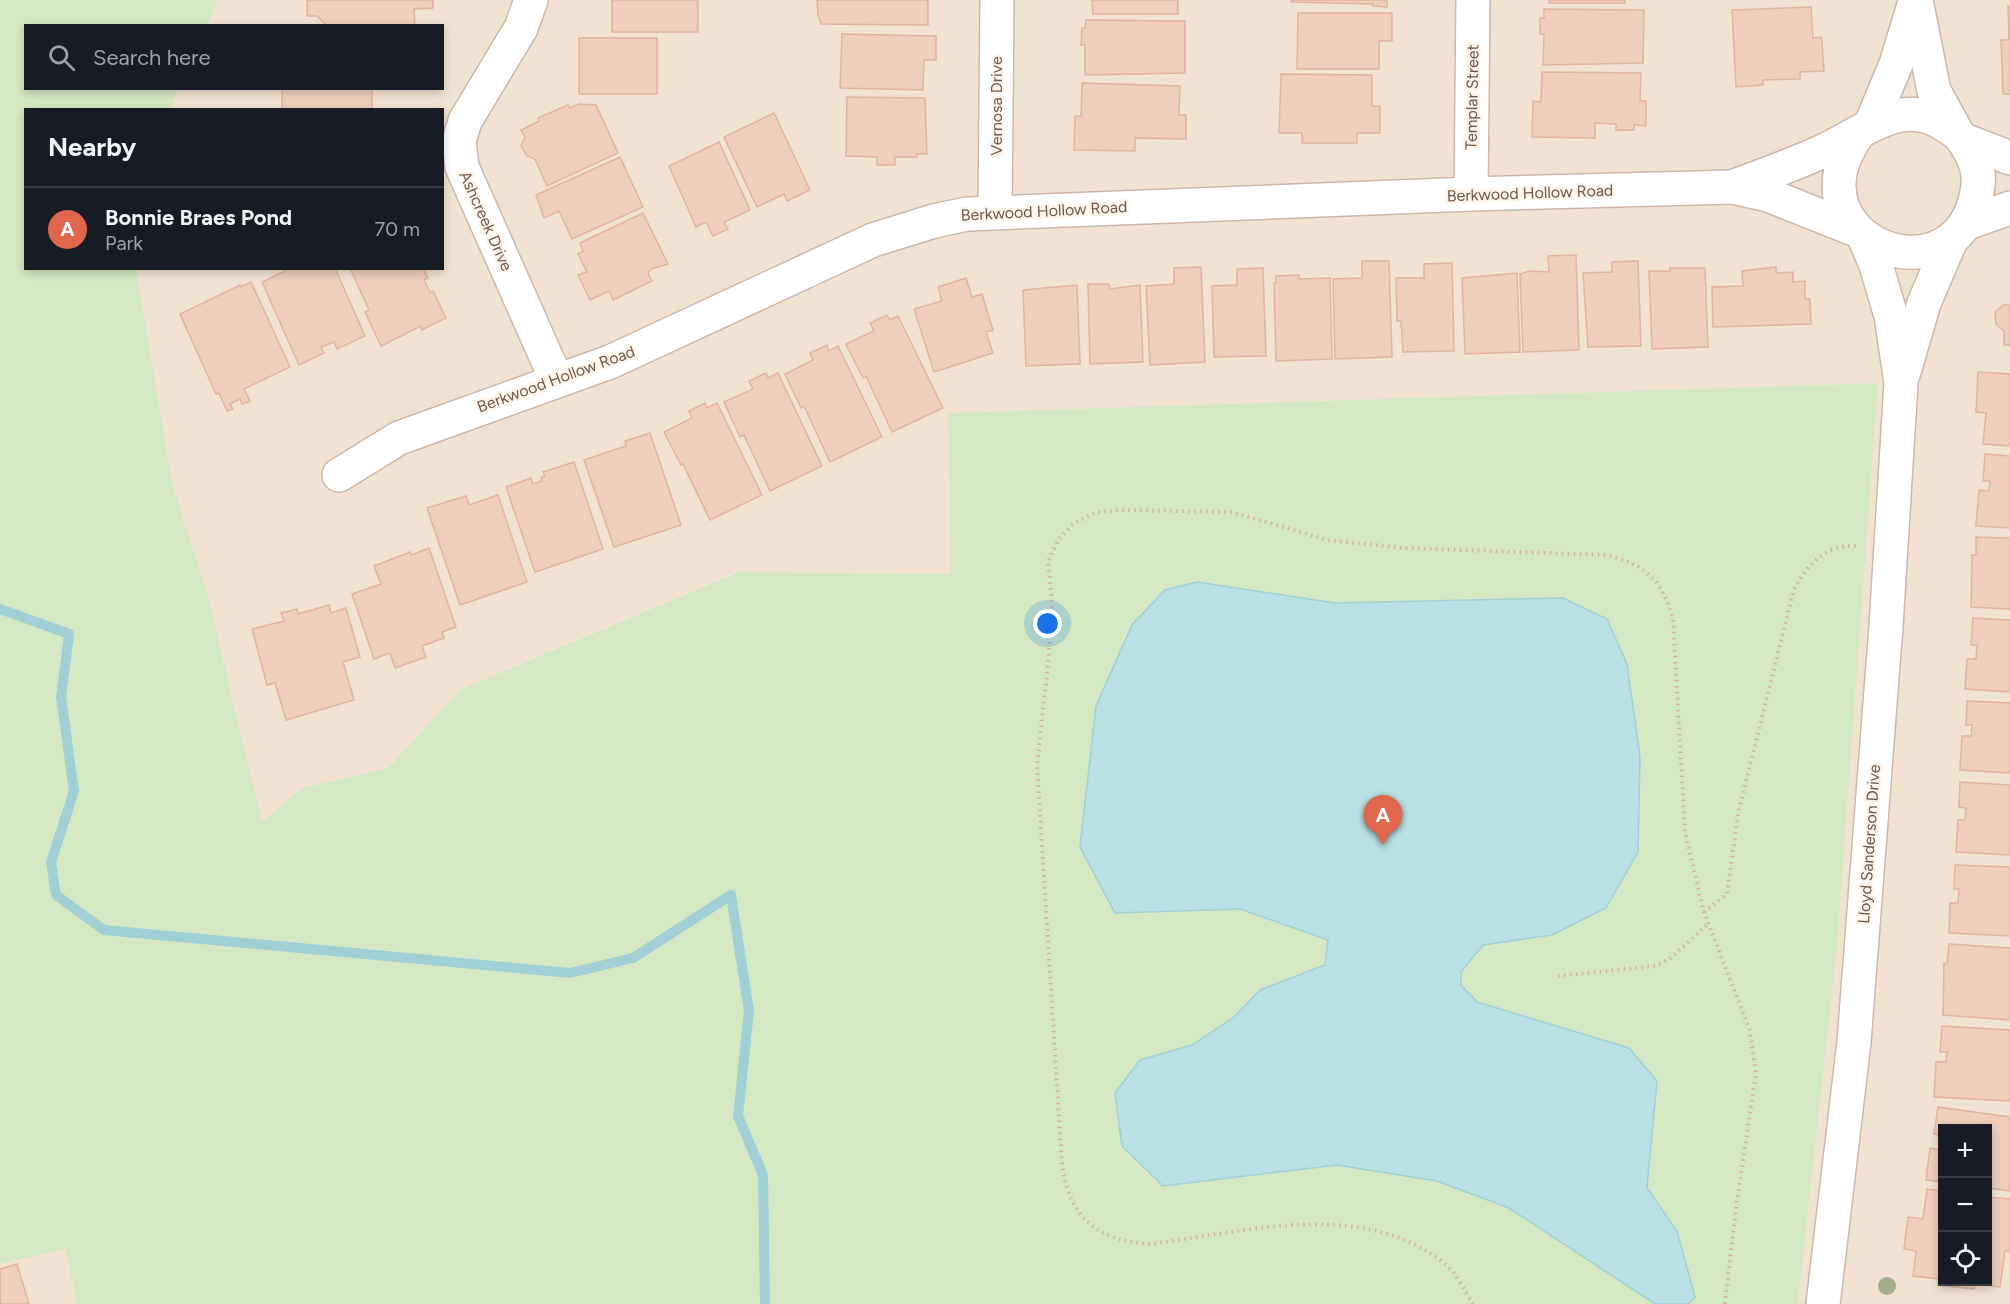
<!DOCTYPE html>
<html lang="en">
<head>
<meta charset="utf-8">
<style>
  body { margin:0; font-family:Figtree,sans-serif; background:#20242c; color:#f1f3f6 }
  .controls { position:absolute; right:18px; bottom:18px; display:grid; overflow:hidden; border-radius:0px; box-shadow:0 3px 9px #0003 }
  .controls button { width:54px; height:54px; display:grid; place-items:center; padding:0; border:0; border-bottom:2px solid #363941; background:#171b24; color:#f1f3f6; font:30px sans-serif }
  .you { position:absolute; left:1048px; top:624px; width:21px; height:21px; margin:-15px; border:4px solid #fff; border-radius:50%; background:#1a73e8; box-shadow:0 0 0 9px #1a73e833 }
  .badge { display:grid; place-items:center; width:39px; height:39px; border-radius:50%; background:#e0674d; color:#fff; font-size:20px; font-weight:700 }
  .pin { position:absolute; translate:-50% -50px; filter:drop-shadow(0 2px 3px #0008) }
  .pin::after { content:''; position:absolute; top:32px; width:21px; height:18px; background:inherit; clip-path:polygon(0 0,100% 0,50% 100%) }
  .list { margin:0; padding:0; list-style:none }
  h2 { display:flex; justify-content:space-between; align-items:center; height:78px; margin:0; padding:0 24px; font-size:26px }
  h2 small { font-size:20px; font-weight:400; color:#9ea1a6 }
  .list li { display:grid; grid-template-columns:39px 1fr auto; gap:18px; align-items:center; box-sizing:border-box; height:84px; padding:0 24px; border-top:2px solid #363941 }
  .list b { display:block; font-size:22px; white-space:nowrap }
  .list p { margin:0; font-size:20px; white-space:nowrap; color:#9ea1a6 }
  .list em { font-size:20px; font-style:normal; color:#9ea1a6 }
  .icon { flex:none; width:33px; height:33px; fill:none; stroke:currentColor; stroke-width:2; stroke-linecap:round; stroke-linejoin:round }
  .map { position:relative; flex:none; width:2010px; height:1304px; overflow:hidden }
  .search { position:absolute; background:#171b24; box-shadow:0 3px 9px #0003; left:24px; top:24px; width:420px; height:66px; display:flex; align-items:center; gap:15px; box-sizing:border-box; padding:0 21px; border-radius:0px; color:#9ea1a6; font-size:22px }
  .panel { position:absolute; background:#171b24; box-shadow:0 3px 9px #0003; left:24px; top:108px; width:420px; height:162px; border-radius:0px }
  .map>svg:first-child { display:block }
</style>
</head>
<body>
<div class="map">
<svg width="2010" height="1304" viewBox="0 0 2010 1304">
  <rect width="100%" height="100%" fill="#fbf1e4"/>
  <g fill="#f2e2d2" fill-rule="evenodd">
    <path d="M 218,0 L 2010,0 L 2010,1304 L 1798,1304 L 1837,948 L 1878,383 L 948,413 L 951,574 L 737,572 L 461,689 L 388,768 L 301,788 L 262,824 L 207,592 L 173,487 L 136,269 L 442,268 L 442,110 L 170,109 L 179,89 L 442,88 L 442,26 L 207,25 ZM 1942,1128 L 1988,1128 L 1988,1282 L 1942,1282 Z"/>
    <path d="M 65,1249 L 77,1304 L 0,1304 L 0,1264 Z"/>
  </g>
  <path fill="#d4e8c3" d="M 0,0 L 218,0 L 207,25 L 26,26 L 26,88 L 179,89 L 170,109 L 26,110 L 26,268 L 136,269 L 173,487 L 207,592 L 262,823 L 301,788 L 388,768 L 461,689 L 738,572 L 951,574 L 948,413 L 1878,383 L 1837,948 L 1798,1304 L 77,1304 L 65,1249 L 0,1264 Z"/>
  <path fill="#b9e0e4" stroke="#a0d0d5" stroke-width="1.5" d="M 1197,582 L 1335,603 L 1563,598 L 1607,619 L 1627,664 L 1640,757 L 1638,852 L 1606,908 L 1552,935 L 1483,945 L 1461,972 L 1461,985 L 1477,1002 L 1629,1048 L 1657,1081 L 1647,1188 L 1677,1231 L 1695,1297 L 1688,1304 L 1655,1304 L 1509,1208 L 1437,1181 L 1337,1165 L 1163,1186 L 1122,1146 L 1115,1093 L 1140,1060 L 1192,1045 L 1234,1017 L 1260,990 L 1325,965 L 1328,940 L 1240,909 L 1115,913 L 1080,847 L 1096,706 L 1132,625 L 1165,590 Z"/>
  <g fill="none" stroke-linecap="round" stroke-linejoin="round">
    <path stroke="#a0d0d5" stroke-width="10" d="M 0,609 L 69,634 L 61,697 L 74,791 L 51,862 L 56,895 L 104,930 L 570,973 L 633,958 L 731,895 L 749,1011 L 738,1116 L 763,1175 L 765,1304"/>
  </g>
  <g fill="#efcebc" stroke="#e1b49e" stroke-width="1.5">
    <path d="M 307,0 L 433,0 L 433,8 L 414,9 L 415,26 L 327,26 L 317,16 L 307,16 Z"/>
    <rect x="612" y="0" width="86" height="32"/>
    <path d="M 817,0 L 928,0 L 928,25 L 821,24 L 818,15 Z"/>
    <path d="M 1092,0 L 1178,0 L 1178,14 L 1093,14 Z"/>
    <path d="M 1291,0 L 1387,0 L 1387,7 L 1373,6 L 1373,4 L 1291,2 Z"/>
    <rect x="1549" y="0" width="76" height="3"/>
    <path d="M 2008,6 L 2010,6 L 2010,94 L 2003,94 L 2001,40 L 2009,40 Z"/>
    <path d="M 1811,7 L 1813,38 L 1821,37 L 1822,42 L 1824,71 L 1800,72 L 1800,79 L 1763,80 L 1763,85 L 1736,87 L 1732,10 Z"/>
    <path d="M 1544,9 L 1644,10 L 1643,63 L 1543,65 L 1544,34 L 1540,34 L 1540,18 L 1544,18 Z"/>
    <path d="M 1298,13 L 1392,13 L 1392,41 L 1379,41 L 1379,69 L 1297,69 Z"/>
    <path d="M 1086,20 L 1185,21 L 1185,73 L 1085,75 L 1085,45 L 1081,45 L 1082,28 L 1085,28 Z"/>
    <path d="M 842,34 L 936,36 L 936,60 L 924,60 L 923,90 L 840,88 Z"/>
    <rect x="579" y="38" width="78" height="56"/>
    <path d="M 1542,72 L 1641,73 L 1640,101 L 1646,101 L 1646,126 L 1634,125 L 1634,130 L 1616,130 L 1616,124 L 1595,123 L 1595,138 L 1532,137 L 1533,101 L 1541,102 Z"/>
    <path d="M 1281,74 L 1372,75 L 1372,106 L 1380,106 L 1380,133 L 1357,133 L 1357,143 L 1302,143 L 1302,133 L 1279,133 Z"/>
    <path d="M 1082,83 L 1180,86 L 1179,115 L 1186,115 L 1186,139 L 1135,138 L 1135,151 L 1074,150 L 1075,116 L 1081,116 Z"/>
    <path d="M 278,88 L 372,88 L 372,110 L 282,110 L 282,89 Z"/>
    <path d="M 847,97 L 925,98 L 927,154 L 917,154 L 917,157 L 895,157 L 895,165 L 877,165 L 877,157 L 846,156 Z"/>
    <path d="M 579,104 L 596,105 L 618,153 L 547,186 L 535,159 L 527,156 L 521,146 L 525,137 L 521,130 L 539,121 L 538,118 L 568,105 L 570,108 Z"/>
    <path d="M 774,113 L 810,190 L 787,201 L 784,194 L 757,207 L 724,137 Z"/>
    <path d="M 719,142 L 750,210 L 724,222 L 728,229 L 713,236 L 706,222 L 696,227 L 669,166 Z"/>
    <path d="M 620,157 L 643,207 L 572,239 L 559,211 L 544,218 L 536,195 Z"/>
    <path d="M 643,213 L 668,264 L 651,269 L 648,273 L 652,281 L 613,300 L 609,291 L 590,300 L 578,275 L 587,272 L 578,254 L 583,251 L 580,243 Z"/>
    <path d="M 1576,255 L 1579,350 L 1523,352 L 1520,274 L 1529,271 L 1549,272 L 1548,256 Z"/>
    <path d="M 1362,261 L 1389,261 L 1392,357 L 1335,359 L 1333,279 L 1362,278 Z"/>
    <path d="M 1638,261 L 1641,346 L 1588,347 L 1583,273 L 1612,272 L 1612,262 Z"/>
    <path d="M 1452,263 L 1454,351 L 1403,352 L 1401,321 L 1397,321 L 1396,278 L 1424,278 L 1424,264 Z"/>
    <path d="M 1201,267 L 1205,362 L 1150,365 L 1146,286 L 1174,284 L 1174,268 Z"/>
    <path d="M 1776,267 L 1776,273 L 1793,272 L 1793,282 L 1805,281 L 1805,299 L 1810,299 L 1811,324 L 1713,327 L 1712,287 L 1743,286 L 1742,271 Z"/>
    <path d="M 291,268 L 335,268 L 365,336 L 337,349 L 334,342 L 321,347 L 324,353 L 299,365 L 262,282 Z"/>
    <path d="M 350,268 L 423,268 L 428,278 L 424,280 L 430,292 L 433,291 L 446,318 L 422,330 L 421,326 L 381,346 L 365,312 L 369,310 Z"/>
    <path d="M 1263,268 L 1266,356 L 1214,357 L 1212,286 L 1237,285 L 1237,269 Z"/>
    <path d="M 1670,268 L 1705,268 L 1708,347 L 1652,349 L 1649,271 L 1670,271 Z"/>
    <path d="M 1517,273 L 1520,352 L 1465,354 L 1462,278 Z"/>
    <path d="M 1299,275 L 1299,279 L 1330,278 L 1332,359 L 1276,361 L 1274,283 L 1276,283 L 1276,276 Z"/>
    <path d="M 966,278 L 972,297 L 982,294 L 993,330 L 986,332 L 993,353 L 934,372 L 914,309 L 942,301 L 938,287 Z"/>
    <path d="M 251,282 L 290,367 L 244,389 L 250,401 L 242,404 L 240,399 L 230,404 L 233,409 L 227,411 L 219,393 L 216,394 L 180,314 L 240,285 L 241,287 Z"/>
    <path d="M 1088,284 L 1109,284 L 1110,289 L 1140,285 L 1143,362 L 1090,364 Z"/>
    <path d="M 1077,285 L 1080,364 L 1026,366 L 1023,290 Z"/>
    <path d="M 2003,305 L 2010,305 L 2010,345 L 2004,345 L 2004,331 L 1996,324 L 1995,312 Z"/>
    <path d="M 887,315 L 890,320 L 898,316 L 943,408 L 892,432 L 866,376 L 863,378 L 846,344 L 874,331 L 870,323 Z"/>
    <path d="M 827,345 L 829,351 L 838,346 L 882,437 L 830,462 L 804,406 L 801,408 L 785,374 L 813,360 L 810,353 Z"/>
    <path d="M 1978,372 L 2010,374 L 2010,446 L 1983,444 L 1986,413 L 1976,412 Z"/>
    <path d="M 766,373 L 768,378 L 778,373 L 822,466 L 770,491 L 744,435 L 740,437 L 724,402 L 753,389 L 749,381 Z"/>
    <path d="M 705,403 L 707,408 L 717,403 L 762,495 L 710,520 L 683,464 L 681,465 L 664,432 L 692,418 L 689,411 Z"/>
    <path d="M 650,433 L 681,525 L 614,547 L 584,460 L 626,446 L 625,441 Z"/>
    <path d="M 1985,454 L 2010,456 L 2010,528 L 1976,526 L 1979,490 L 1989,491 L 1990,481 L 1983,481 Z"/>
    <path d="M 574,462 L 603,549 L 535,572 L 506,487 L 531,478 L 533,484 L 542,481 L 541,477 L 545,476 L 543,472 Z"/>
    <path d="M 498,495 L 527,582 L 460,605 L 427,508 L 466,496 L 469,505 Z"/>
    <path d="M 1976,537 L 2010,538 L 2010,609 L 1971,607 L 1972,555 L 1976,555 Z"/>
    <path d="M 429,548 L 456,627 L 442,632 L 444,638 L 422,646 L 426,657 L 395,668 L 390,653 L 374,659 L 352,594 L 381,584 L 374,566 L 410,552 L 411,555 Z"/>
    <path d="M 329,605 L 331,613 L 346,608 L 360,657 L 343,662 L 354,700 L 286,720 L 275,683 L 267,685 L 252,629 L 284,621 L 281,613 L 297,609 L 298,614 Z"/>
    <path d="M 1973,618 L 2010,620 L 2010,692 L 1965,689 L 1967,659 L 1976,659 L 1977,645 L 1971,645 Z"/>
    <path d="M 1967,701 L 2010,703 L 2010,773 L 1960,770 L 1962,736 L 1971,736 L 1972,725 L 1966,725 Z"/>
    <path d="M 1960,782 L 2010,785 L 2010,855 L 1956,852 L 1958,820 L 1965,820 L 1966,808 L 1959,807 Z"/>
    <path d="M 1955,865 L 2010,867 L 2010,936 L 1949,933 L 1950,903 L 1958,903 L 1959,889 L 1954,889 Z"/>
    <path d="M 1949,944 L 2010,948 L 2010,1020 L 1943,1015 L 1944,963 L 1947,964 Z"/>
    <path d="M 1942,1026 L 2010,1030 L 2010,1101 L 1934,1097 L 1936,1062 L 1946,1062 L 1947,1052 L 1940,1052 Z"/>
    <path d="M 1938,1107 L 2010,1117 L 2010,1191 L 1988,1188 L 1988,1128 L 1942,1128 L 1942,1182 L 1926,1180 L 1930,1148 L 1939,1150 L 1941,1135 L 1934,1134 Z"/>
    <path d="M 1927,1189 L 1942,1191 L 1942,1282 L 1988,1282 L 1988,1197 L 2010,1199 L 2010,1252 L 2005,1251 L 2000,1287 L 1975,1284 L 1974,1289 L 1938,1285 L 1939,1279 L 1913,1276 L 1916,1251 L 1904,1249 L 1908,1217 L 1923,1219 Z"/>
    <path d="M 17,1264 L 29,1304 L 0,1304 L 0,1269 Z"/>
  </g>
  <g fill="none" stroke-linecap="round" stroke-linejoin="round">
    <g stroke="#ccb8ab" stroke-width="36">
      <g id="minor">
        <path d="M 531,0 L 521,28 L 465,121 L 459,141 L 462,167 L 556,379"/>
        <path d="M 1916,0 L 1934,91 L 1957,133"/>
        <path d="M 1871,124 L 1896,64 L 1914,5"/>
        <path d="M 1964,140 L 2010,158"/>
        <path d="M 1732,187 C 1762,176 1792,165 1821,152 C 1861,135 1901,95 1945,125 C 1953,130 1961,135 1965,143 C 1973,155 1980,171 1978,186 C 1962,310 1781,241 1858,134"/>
        <path d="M 1471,194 L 1473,0"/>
        <path d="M 995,212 L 997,0"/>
        <path d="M 1967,223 L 2010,208"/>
        <path d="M 1904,372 L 1924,303 L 1951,240"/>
        <path d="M 339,475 L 399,438 L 610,362 L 873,240 L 934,221 L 967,214 L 1471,194 L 1732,187 L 1768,195 L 1856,230"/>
        <path d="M 1823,1304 L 1854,1042 L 1886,626 L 1901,383 L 1891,316 L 1876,265 L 1864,237"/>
      </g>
    </g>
    <g stroke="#d4b1a0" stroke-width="4" stroke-dasharray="1.5 4.5" stroke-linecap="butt">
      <path d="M 1704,912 L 1727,894 L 1738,814 L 1794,589 C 1808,564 1826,544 1857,546"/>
      <path d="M 1558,976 L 1655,966 L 1671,958 L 1708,924"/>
      <path d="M 1473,1304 C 1465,1292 1456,1272 1444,1263 C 1361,1198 1245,1232 1150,1244 C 1096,1240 1071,1219 1062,1166 L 1037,765 L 1049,654 L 1052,602 L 1048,562 L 1058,540 L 1074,523 L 1095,513 L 1119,510 L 1231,512 L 1328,540 L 1403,548 L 1605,555 C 1643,562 1664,582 1673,619 L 1685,833 L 1704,912 L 1750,1031 L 1756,1073 L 1737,1200 L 1725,1304"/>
    </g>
    <use href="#minor" stroke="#fff" stroke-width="33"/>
  </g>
  <circle fill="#a0ae8b" cx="1887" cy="1286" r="9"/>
  <g text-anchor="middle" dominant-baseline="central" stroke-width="5" stroke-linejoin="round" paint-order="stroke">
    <g font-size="16" fill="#72574b" stroke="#fef5ea">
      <text transform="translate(1472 97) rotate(-89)">Templar Street</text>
      <text transform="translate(996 106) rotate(-90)">Vernosa Drive</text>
      <text transform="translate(1530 193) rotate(-2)">Berkwood Hollow Road</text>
      <text transform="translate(1044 211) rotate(-3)">Berkwood Hollow Road</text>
      <text transform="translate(486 221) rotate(66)">Ashcreek Drive</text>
      <text transform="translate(556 379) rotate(-20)">Berkwood Hollow Road</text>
      <text transform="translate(1869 844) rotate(-86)">Lloyd Sanderson Drive</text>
    </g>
  </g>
</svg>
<div class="controls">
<button>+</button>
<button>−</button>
<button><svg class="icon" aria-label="locate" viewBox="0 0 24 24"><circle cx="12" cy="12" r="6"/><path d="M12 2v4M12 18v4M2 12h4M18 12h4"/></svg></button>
</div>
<div class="you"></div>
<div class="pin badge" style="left:1383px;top:845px">A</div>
<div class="search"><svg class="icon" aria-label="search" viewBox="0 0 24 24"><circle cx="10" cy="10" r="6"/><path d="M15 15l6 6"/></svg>Search here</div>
<section class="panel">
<h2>Nearby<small></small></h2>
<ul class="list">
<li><span class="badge">A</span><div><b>Bonnie Braes Pond</b><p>Park</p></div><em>70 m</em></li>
</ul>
</section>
</div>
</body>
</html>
